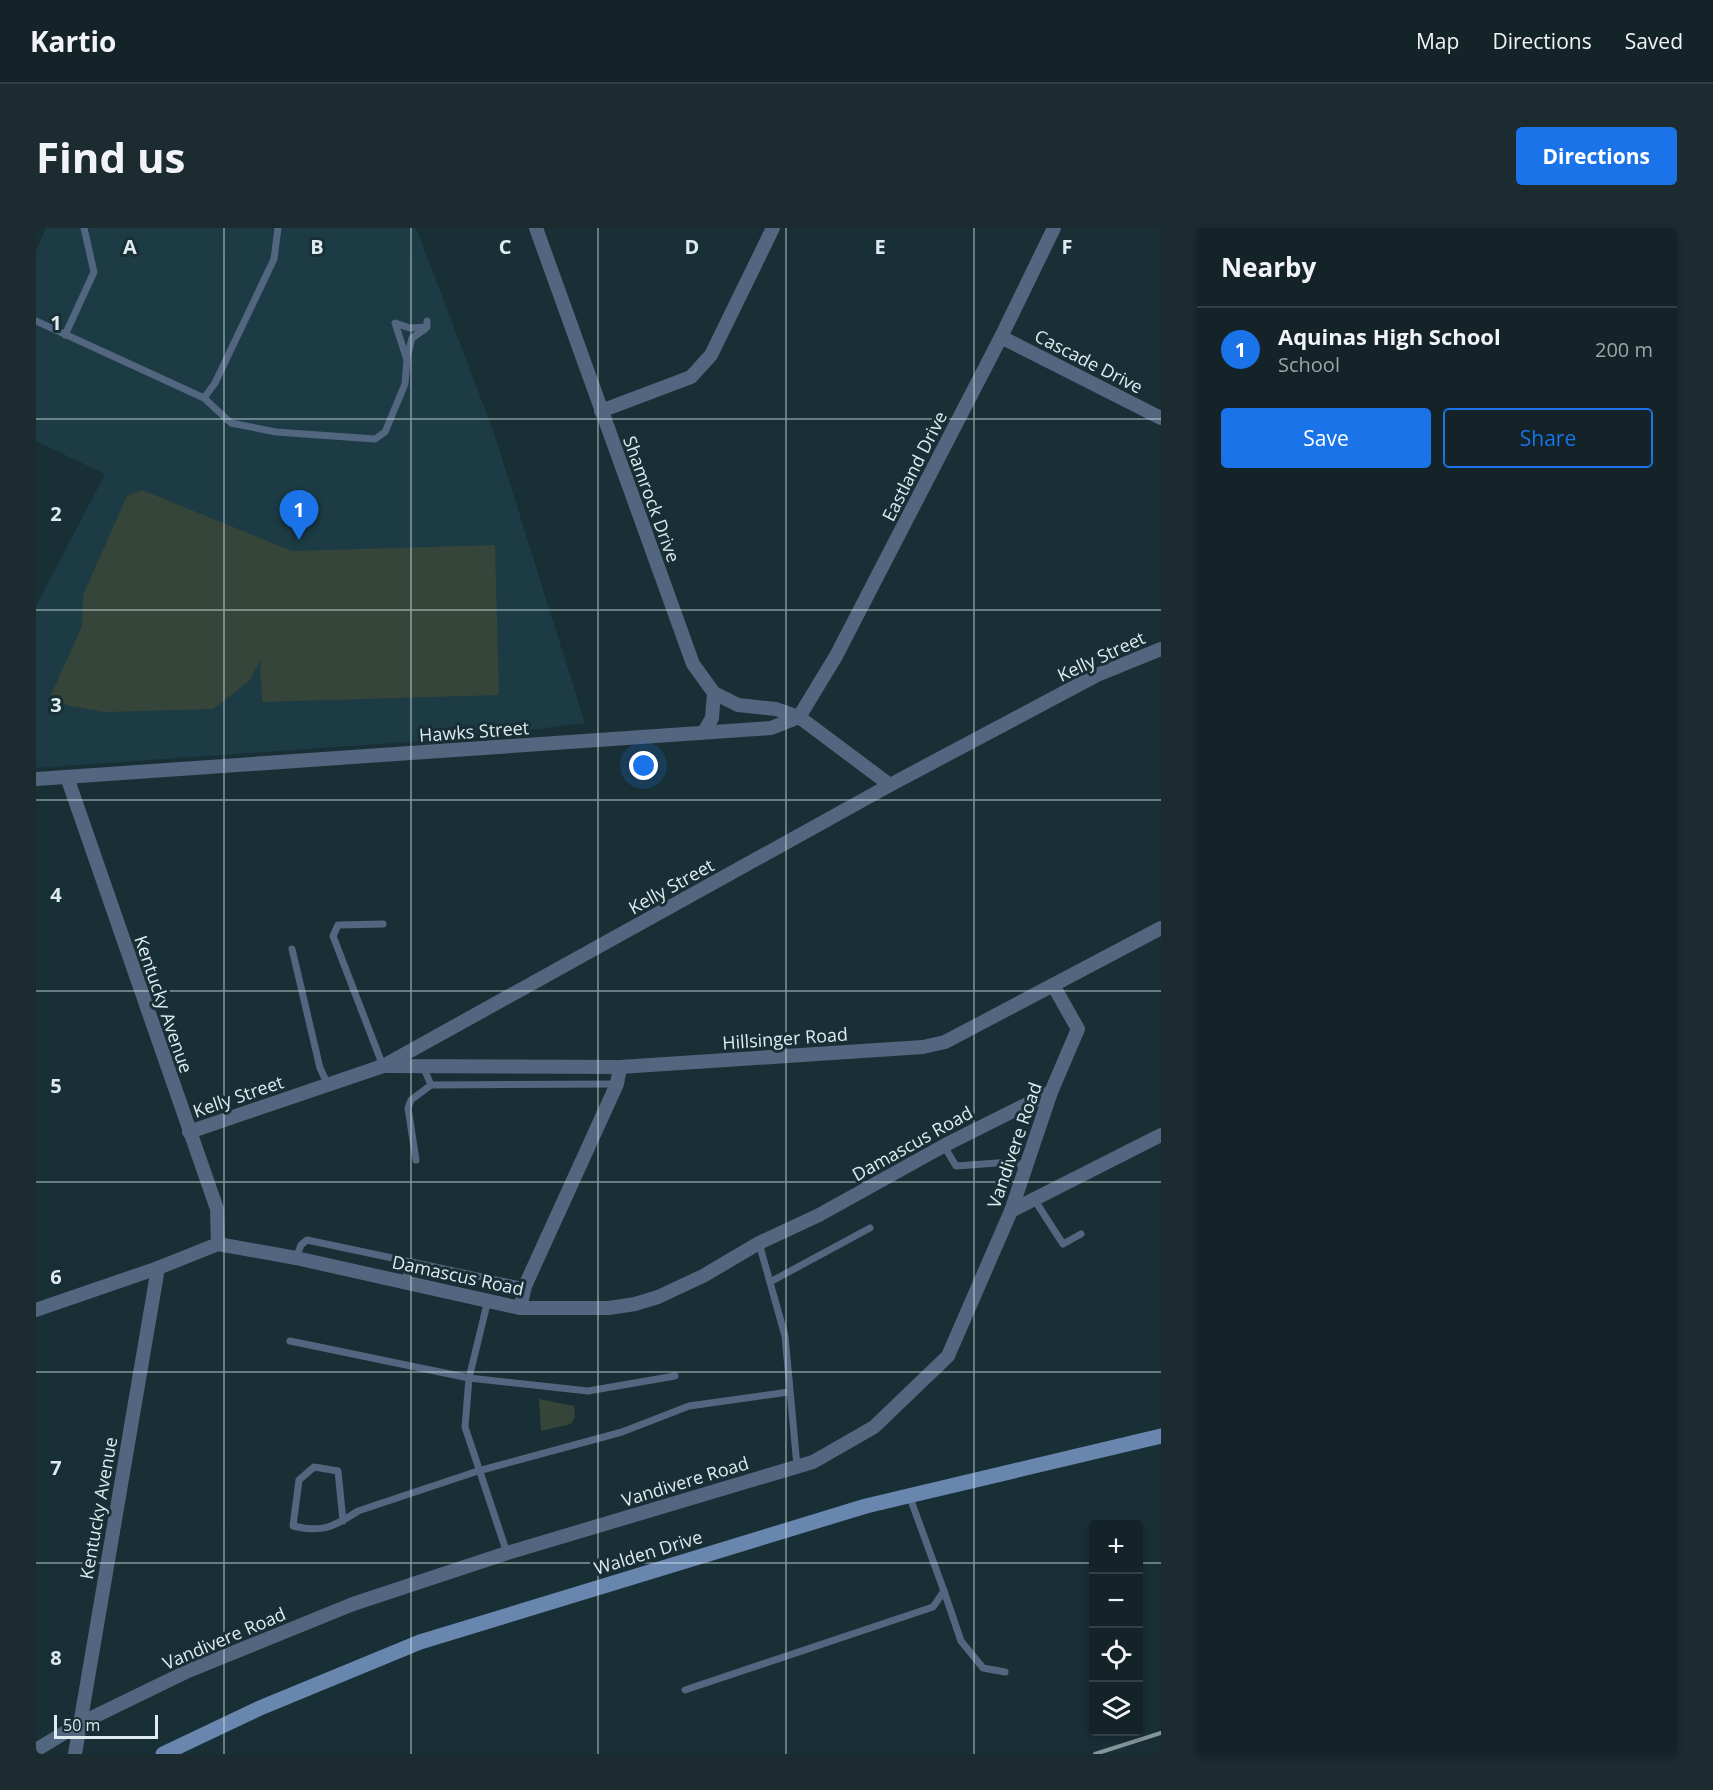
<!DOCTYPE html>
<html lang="en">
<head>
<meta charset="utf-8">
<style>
  body { margin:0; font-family:"Open Sans",sans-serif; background:#1c2b30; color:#f1f3f6 }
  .controls { position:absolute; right:18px; bottom:18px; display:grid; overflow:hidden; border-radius:6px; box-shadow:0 3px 9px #0003 }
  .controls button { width:54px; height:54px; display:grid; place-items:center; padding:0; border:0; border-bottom:2px solid #324045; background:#132328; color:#f1f3f6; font:30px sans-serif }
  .scale { position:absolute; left:18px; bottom:15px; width:104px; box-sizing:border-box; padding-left:6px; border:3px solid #deebf0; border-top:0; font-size:16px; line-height:21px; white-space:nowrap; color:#deebf0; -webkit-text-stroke:4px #192f36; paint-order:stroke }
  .you { position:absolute; left:608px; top:538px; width:21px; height:21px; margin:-15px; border:4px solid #fff; border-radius:50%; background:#1a73e8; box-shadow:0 0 0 9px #1a73e833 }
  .badge { display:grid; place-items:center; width:39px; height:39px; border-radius:50%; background:#1a73e8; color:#fff; font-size:20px; font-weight:700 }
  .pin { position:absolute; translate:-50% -50px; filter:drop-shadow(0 2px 3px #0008) }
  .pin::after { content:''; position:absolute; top:32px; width:21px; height:18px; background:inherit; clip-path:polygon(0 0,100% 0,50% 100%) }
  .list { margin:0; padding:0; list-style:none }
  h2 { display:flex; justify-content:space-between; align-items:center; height:78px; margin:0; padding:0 24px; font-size:26px }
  h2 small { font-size:20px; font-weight:400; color:#9da4a8 }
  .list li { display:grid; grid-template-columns:39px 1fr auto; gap:18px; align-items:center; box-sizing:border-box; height:84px; padding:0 24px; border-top:2px solid #324045 }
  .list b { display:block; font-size:22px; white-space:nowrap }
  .list p { margin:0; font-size:20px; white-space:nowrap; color:#9da4a8 }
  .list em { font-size:20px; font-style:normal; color:#9da4a8 }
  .actions { display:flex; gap:12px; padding:18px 24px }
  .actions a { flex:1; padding:14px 0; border:2px solid #1a73e8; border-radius:6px; text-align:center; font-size:21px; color:#1a73e8 }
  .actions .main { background:#1a73e8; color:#fff }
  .icon { flex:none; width:33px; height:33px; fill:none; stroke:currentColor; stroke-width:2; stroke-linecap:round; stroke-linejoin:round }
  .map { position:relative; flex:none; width:1125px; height:1526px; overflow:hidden; border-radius:6px }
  header { display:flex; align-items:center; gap:36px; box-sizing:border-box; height:84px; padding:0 30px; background:#132328; border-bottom:2px solid #324045 }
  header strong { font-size:28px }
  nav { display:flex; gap:33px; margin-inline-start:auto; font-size:21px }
  .intro { display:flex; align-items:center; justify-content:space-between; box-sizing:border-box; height:144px; padding:0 36px }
  h1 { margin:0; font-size:42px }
  .button { padding:15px 27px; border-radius:6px; background:#1a73e8; color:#fff; font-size:21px; font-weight:700 }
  main { display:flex; gap:36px; padding:0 36px }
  aside { flex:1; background:#132328; border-radius:6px; box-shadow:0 3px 9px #0003 }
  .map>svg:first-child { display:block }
</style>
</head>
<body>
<header>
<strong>Kartio</strong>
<nav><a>Map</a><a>Directions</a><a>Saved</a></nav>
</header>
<div class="intro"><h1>Find us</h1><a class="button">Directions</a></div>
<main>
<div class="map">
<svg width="1125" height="1526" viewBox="0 0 1125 1526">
  <rect width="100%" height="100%" fill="#192f36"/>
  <path fill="#1c3b44" d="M 10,0 L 380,0 L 458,205 L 549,495 L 429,510 L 0,540 L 0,378 L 69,246 L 0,213 L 0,23 Z"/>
  <g fill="#36453a">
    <path d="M 106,262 L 256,323 L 459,317 L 463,467 L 226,474 L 224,433 L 213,453 L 177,481 L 69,484 L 34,478 L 13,471 L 46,398 L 47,367 L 91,268 Z"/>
    <path d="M 503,1171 L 538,1178 L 539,1189 L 535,1196 L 505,1203 Z"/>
  </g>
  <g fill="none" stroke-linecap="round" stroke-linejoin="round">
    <g stroke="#53667f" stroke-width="7">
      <path d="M 0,93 L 168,170 L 195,195 L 240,204 L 339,211 L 349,204 L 369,156 L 371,132 L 359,95 L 374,100 L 391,99 L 391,93"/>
      <path d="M 29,107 L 58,44 L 48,0"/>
      <path d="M 371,130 L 376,110 L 389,101"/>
      <path d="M 168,170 L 179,155 L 238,31 L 242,0"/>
      <path d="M 256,721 L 284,840 L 292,857"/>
      <path d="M 347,838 L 297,708 L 302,697 L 347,696"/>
      <path d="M 387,838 L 395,857 L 581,856"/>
      <path d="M 908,918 L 920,938 L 975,934 L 990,938"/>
      <path d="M 380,932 L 372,880 L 375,872 L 395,857"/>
      <path d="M 998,971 L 1027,1016 L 1045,1006"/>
      <path d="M 723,1015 L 749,1108 L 761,1238"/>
      <path d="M 260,1030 L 265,1017 L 271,1012 L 489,1058"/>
      <path d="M 369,1053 L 374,1034"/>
      <path d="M 734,1054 L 834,1000"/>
      <path d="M 452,1072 L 433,1150 L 429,1199 L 471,1325"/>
      <path d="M 254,1113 L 433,1150 L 552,1163 L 639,1148"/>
      <path d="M 307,1293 L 302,1243 L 278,1239 L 263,1252 L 257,1298 C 286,1305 298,1299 322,1283 L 442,1243 L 586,1204 L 653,1178 L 753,1164"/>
      <path d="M 908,1363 L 925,1413 L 947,1440 L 969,1444"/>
      <path d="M 649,1462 L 897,1379 L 908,1363 L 873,1267"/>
    </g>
    <g stroke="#53667f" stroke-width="14">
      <path d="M 500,0 L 657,436 L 678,465 L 702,477 L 740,481 L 763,489 L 800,428 L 965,109 L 1018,0"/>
      <path d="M 965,109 L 1125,190"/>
      <path d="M 565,183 L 655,149 L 675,127 L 737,0"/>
      <path d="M 668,504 L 676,490 L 678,465"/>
      <path d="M 31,549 L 181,981 L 182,1016"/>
      <path d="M 0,551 L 735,500 L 763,489 L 854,557"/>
      <path d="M 349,838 L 584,839 L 887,819 L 909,814 L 1125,700"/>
      <path d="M 153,904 L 347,838 L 854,557 L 1061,447 L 1125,421"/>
      <path d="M 975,983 L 1125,907"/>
      <path d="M 484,1080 L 489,1058 L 581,856 L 584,839"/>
      <path d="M 0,1082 L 122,1040 L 182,1016 L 260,1030 L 484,1080 L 573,1080 L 599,1076 L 622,1069 L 667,1048 L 723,1015 L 783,987 L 911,916 L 1015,864"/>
      <path d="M 0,1522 L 43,1496 L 152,1443 L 317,1376 L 471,1325 L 777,1234 L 838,1199 L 912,1128 L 975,983 L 1015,864 L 1042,801 L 1017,757"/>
      <path d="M 39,1526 L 122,1040"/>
    </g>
    <path stroke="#6886ae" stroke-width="15" d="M 127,1526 L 224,1480 L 384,1414 L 830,1278 L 1125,1208"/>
    <path stroke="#84959b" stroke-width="4" d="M 1059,1526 L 1125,1505"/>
  </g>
  <path fill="none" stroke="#deebf0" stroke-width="1.5" stroke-opacity="0.55" d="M 188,0 L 188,1526M 375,0 L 375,1526M 562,0 L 562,1526M 750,0 L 750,1526M 938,0 L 938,1526M 0,191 L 1125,191M 0,382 L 1125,382M 0,572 L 1125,572M 0,763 L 1125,763M 0,954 L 1125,954M 0,1144 L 1125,1144M 0,1335 L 1058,1335M 1102,1335 L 1125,1335"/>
  <g text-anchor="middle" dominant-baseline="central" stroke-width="6" stroke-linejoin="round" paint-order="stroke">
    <g font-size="18" fill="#deebf0" stroke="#192f36">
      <text transform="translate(1053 133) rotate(27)">Cascade Drive</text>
      <text transform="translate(878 238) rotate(-63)">Eastland Drive</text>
      <text transform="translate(616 271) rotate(70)">Shamrock Drive</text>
      <text transform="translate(1065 428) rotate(-25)">Kelly Street</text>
      <text transform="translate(438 503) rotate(-4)">Hawks Street</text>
      <text transform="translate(635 658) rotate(-29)">Kelly Street</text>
      <text transform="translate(128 776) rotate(71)">Kentucky Avenue</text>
      <text transform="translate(749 810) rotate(-4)">Hillsinger Road</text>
      <text transform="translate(202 868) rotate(-19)">Kelly Street</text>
      <text transform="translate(876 915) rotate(-29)">Damascus Road</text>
      <text transform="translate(978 917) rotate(-71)">Vandivere Road</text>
      <text transform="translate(422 1047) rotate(12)">Damascus Road</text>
      <text transform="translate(649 1253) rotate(-17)">Vandivere Road</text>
      <text transform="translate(62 1280) rotate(-80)">Kentucky Avenue</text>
      <text transform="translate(612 1324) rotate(-17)">Walden Drive</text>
      <text transform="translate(188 1410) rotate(-23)">Vandivere Road</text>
    </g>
  </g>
  <g font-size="20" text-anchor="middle" font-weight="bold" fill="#deebf0" stroke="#192f36" stroke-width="6" stroke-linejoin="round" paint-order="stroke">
    <text x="94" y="26">A</text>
    <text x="281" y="26">B</text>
    <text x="469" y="26">C</text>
    <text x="656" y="26">D</text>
    <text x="844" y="26">E</text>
    <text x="1031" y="26">F</text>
    <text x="20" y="102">1</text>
    <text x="20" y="293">2</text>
    <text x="20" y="484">3</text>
    <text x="20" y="674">4</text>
    <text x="20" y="865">5</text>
    <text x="20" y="1056">6</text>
    <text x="20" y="1247">7</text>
    <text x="20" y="1437">8</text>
  </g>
</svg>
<div class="controls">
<button>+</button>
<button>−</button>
<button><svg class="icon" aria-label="locate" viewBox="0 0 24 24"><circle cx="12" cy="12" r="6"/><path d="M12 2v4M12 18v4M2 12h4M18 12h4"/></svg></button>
<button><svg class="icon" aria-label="layers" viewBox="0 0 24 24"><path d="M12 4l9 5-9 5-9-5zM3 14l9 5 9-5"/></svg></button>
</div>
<div class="scale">50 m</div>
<div class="you"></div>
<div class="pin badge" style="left:263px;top:312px">1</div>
</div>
<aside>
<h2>Nearby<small></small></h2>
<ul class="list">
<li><span class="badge">1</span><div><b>Aquinas High School</b><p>School</p></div><em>200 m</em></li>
</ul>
<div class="actions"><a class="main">Save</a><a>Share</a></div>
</aside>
</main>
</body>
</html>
